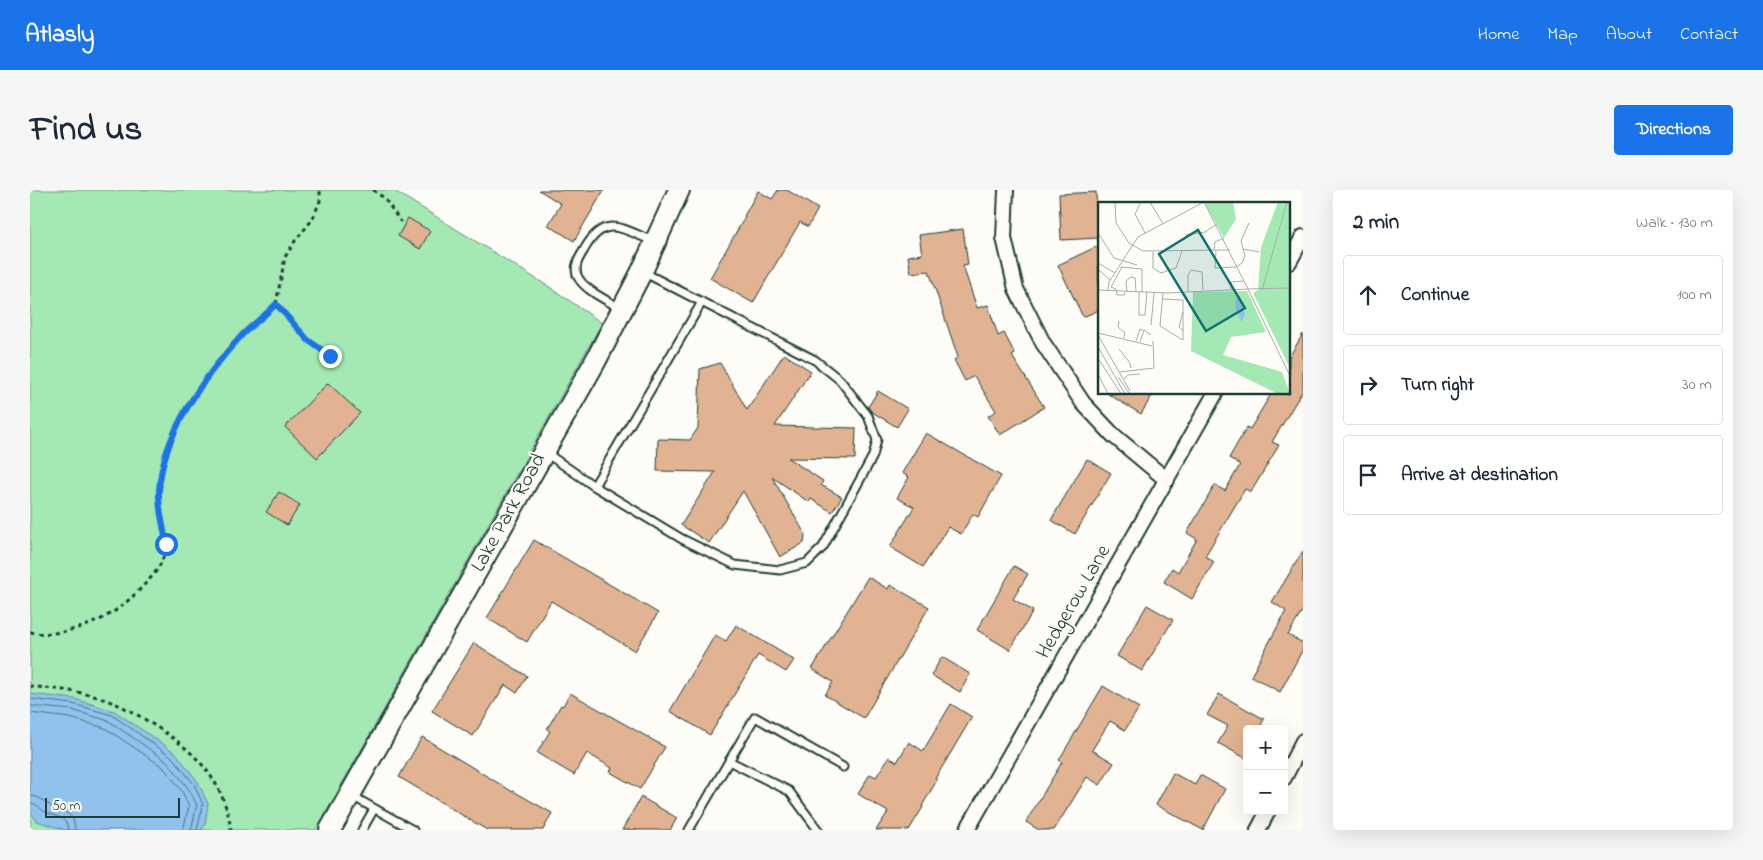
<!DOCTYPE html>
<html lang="en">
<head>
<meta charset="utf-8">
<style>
  body { margin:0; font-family:"Indie Flower",sans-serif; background:#f6f6f7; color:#1f2937 }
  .controls { position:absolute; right:15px; bottom:15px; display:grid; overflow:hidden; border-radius:5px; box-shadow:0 5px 20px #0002 }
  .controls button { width:45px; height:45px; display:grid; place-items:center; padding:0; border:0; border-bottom:1px solid #e0e1e3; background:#fff; color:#1f2937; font:25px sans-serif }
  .scale { position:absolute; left:15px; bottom:12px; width:135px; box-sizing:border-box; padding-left:5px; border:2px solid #1f3d34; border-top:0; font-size:14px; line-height:18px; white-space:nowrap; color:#1f3d34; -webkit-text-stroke:4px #fdfcf7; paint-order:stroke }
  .stop { position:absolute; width:15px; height:15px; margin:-11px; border:4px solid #1a73e8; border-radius:50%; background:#fff }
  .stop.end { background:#1a73e8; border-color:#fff; box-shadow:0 1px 5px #0008 }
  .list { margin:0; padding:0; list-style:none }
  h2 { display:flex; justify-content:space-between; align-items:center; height:65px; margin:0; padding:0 20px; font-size:21px }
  h2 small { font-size:16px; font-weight:400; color:#747a83 }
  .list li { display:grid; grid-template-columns:32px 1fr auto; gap:15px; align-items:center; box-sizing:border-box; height:80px; margin:0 10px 10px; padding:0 10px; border:1px solid #e0e1e3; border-radius:5px }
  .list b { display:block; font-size:19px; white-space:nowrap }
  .list em { font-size:16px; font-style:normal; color:#747a83 }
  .icon { flex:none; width:28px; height:28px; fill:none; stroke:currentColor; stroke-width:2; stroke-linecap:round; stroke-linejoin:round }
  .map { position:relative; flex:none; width:1273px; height:640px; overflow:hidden; border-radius:5px }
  header { display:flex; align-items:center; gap:30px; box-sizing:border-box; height:70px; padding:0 25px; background:#1a73e8; color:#fff }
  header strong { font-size:24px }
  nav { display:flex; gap:28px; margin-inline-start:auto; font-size:18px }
  .intro { display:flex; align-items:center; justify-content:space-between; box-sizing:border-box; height:120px; padding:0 30px }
  h1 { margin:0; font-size:35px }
  .button { padding:12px 22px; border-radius:5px; background:#1a73e8; color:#fff; font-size:18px; font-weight:700 }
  main { display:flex; gap:30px; padding:0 30px }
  aside { flex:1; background:#fff; border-radius:5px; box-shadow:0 5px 20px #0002 }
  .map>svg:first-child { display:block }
</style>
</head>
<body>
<header>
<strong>Atlasly</strong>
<nav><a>Home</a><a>Map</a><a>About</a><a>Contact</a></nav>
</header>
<div class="intro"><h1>Find us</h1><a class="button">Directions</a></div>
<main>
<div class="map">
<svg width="1273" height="640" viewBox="0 0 1273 640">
  <rect width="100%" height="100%" fill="#fdfcf7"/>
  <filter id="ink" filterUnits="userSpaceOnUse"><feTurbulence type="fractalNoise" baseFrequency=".02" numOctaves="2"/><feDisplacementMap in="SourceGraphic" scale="10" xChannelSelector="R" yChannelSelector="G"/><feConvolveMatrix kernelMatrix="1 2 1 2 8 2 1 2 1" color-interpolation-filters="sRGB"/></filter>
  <g filter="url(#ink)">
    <path fill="#a4e8b4" stroke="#629274" d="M 0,0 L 363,0 L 521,98 L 572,133 L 286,640 L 0,640 Z"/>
    <path fill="#91c2ed" stroke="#638da3" d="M 0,504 L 45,509 L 84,521 L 146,563 L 168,592 L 178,614 L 175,635 L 171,640 L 35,640 L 7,631 L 0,622 Z"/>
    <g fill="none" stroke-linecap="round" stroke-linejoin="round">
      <g stroke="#4d727e" stroke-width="1">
        <path d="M 0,509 L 43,514 L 82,525 L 142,567 L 164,594 L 173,615 L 167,640"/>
        <path d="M 0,516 L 42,520 L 79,531 L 138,572 L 158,598 L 167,615 L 161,640"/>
        <path d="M 0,523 L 40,528 L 75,538 L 133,577 L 152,601 L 159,616 L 153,640"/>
        <path d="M 0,606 C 9,606 11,610 18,614 C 30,624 44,618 45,640"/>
        <path d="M 0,613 C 8,614 8,617 14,621 C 24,628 37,624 38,640"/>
      </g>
    </g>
    <g fill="#e1b392" stroke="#1f3d34">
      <path d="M 509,0 L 574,0 L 544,51 L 518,35 L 531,14 Z"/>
      <path d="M 748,0 L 757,0 L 788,19 L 778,37 L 770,32 L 723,113 L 680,88 L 715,27 L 714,26 L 728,1 L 742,9 Z"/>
      <path d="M 1066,2 L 1068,48 L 1031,50 L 1029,4 Z"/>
      <path d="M 378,28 L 400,41 L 390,59 L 368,46 Z"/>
      <path d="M 933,39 L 938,75 L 933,76 L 947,118 L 958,115 L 968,146 L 974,143 L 985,164 L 982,166 L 1014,217 L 970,245 L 958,226 L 966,221 L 944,186 L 935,191 L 924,170 L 928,167 L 899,81 L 881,83 L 878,66 L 892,64 L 889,45 Z"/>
      <path d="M 1068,56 L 1069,120 L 1053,127 L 1028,75 Z"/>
      <path d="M 1273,144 L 1273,200 L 1242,252 L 1249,255 L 1221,302 L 1215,299 L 1175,366 L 1184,372 L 1162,409 L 1134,392 L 1142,378 L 1148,382 L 1167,349 L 1157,343 L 1185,295 L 1195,301 L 1210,275 L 1199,268 L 1217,237 L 1220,239 L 1241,204 L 1259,204 L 1259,167 Z"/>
      <path d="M 754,164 L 781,181 L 745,236 L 826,238 L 825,269 L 758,268 L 793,291 L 791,295 L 812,307 L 802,322 L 781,309 L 779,312 L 742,287 L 775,344 L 774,353 L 750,367 L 713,301 L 679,353 L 651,335 L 685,282 L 627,281 L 628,249 L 660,250 L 668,238 L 670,179 L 690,173 L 717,220 Z"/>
      <path d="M 298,193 L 330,223 L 287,268 L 255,237 Z"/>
      <path d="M 848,201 L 878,219 L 867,237 L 842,222 L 838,217 Z"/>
      <path d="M 1078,204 L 1123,204 L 1111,224 Z"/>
      <path d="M 896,243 L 971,286 L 948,327 L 943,324 L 931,344 L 918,337 L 893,377 L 860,357 L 884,317 L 867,308 L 879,287 L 872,283 Z"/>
      <path d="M 1057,269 L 1081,283 L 1045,344 L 1021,330 Z"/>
      <path d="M 249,302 L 270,315 L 257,335 L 236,322 Z"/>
      <path d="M 504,350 L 628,423 L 605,461 L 521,411 L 497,452 L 457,428 Z"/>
      <path d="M 1273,361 L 1273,420 L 1258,445 L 1273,453 L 1273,459 L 1250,502 L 1221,486 L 1256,421 L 1242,412 Z"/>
      <path d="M 984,376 L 998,384 L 983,409 L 1003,421 L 980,460 L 947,440 Z"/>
      <path d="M 838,387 L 858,399 L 860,395 L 899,417 L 834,528 L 795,505 L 803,492 L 782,479 Z"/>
      <path d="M 1117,415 L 1143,430 L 1112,481 L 1087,466 Z"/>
      <path d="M 706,435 L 764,470 L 756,482 L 728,465 L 680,545 L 640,521 L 685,445 L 696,451 Z"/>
      <path d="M 444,453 L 497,486 L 487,503 L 475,495 L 443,546 L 402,521 Z"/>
      <path d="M 912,467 L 940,484 L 930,502 L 901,485 Z"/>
      <path d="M 1073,496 L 1109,518 L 1095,540 L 1080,531 L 1062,560 L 1084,573 L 1070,595 L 1057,587 L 1024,640 L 1009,640 L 996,632 L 1032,572 L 1029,570 Z"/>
      <path d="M 540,503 L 635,557 L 610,599 L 580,582 L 582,578 L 557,563 L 544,585 L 507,563 L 520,541 L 517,539 L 531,515 L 533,516 Z"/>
      <path d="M 1189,504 L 1234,529 L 1229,539 L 1217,539 L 1217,569 L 1188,553 L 1198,536 L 1177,525 Z"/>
      <path d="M 921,514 L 942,527 L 905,589 L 907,590 L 892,616 L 893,617 L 879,640 L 846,640 L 858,622 L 828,604 L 840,584 L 846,587 L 859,567 L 867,572 L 879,552 L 893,561 Z"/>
      <path d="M 392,547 L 483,602 L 483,601 L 522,623 L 513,640 L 457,640 L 369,587 Z"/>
      <path d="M 1143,583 L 1165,595 L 1170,585 L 1195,599 L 1173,640 L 1126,615 Z"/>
      <path d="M 611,607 L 647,628 L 640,640 L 592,640 Z"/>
    </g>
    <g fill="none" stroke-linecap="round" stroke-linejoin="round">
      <g stroke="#1f3d34" stroke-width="11">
        <g id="lane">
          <path d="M 590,118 C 578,111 552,99 547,85 C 544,76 549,68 554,60 C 574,23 592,39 623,51"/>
          <path d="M 516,263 L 564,296 L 652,349 L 705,375 L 750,380 L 777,373 L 793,357 L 843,266 L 847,250 L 838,226 L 810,190 L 785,170 L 613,82"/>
          <path d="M 564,296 L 672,112"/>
          <path d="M 699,571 L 725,527 L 813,577"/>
          <path d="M 322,606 L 383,640"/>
          <path d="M 332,640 L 344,619"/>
          <path d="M 659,640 L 699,571 L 759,601 L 788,640"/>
        </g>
      </g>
      <g stroke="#1f3d34" stroke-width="18">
        <g id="street">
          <path d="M 976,0 L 974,48 L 986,99 L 1013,153 L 1053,213 L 1083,245 L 1137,290"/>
          <path d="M 1259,72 L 1273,47"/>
          <path d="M 1254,588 L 1273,551"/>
          <path d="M 937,640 L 1185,204"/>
          <path d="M 1228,640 L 1238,621"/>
        </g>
      </g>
      <g stroke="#1f3d34" stroke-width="24">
        <path id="secondary" d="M 300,640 L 566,170 L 612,81 L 649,0"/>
      </g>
      <g stroke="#1f3d34" stroke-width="3" stroke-dasharray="4 4" stroke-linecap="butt">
        <path d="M 343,0 L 354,8 L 371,32"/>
        <path d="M 246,114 L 255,67 L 265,51 L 282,30 L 290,11 L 290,0"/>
        <path d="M 0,442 C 16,445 29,443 45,439 C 74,431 94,417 114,395 C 124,385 133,374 135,360 C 137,346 132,332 130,319 C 126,295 133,273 141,252 C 157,212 183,176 212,145 C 223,133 236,125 246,114 L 278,150 L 301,166"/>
        <path d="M 0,496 C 21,499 43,500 64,506 C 85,512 104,522 122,534 C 164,560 194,589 201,640"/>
      </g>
      <use href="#lane" stroke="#fdfcf7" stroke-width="7"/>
      <use href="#street" stroke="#fdfcf7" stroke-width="14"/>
      <use href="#secondary" stroke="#fdfcf7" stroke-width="20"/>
    </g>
  </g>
  <g fill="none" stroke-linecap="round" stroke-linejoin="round" filter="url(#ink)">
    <path stroke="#1a73e8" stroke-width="6" d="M 136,354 C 134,336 128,319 129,301 C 132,244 175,185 212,145 C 223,134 236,125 246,114 L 278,150 L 300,166"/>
  </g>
  <g text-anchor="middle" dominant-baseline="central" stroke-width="4" stroke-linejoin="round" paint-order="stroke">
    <g font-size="21" fill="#1f3d34" stroke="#fdfcf7">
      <text transform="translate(479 323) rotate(-61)">Lake Park Road</text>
      <text transform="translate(1044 412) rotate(-60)">Hedgerow Lane</text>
    </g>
  </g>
  <g transform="translate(1068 12)">
    <rect width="192" height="192" fill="#fdfcf7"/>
    <path d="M 106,0 L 135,0 L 138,17 L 126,36 ZM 180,0 L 192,0 L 192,166 L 155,91 L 160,88 L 163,45 ZM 149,89 L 168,130 L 133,135 L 125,153 L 184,170 L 192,192 L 180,192 L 93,149 L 95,90 Z" fill="#a4e8b4"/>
    <path d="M 142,96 L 147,113 L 143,120 L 137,105 L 138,97 Z" fill="#91c2ed"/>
    <path fill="none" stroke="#a4b0a9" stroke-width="1" d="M 17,0 L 18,21 L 31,41 L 45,49 L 132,48M 43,0 L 37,12 L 47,31M 52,0 L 65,22M 0,31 L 16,56 L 39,63M 87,33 L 107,30 L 119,22M 145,47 L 161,50M 116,49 L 117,40 L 126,36M 118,49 L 117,66 L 138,65 L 144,61 L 147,54 L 143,39 L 151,21M 55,50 L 55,66 L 63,71 L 78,66 L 84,49M 0,61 L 17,71M 23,65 L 44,67 L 44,90M 24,65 L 13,85 L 18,87 L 19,93 L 26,93 L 27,90M 0,67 L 12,78M 0,88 L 70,91 L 150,87 L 193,176M 133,88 L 133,80 L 146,79M 164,88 L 189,0M 10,89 L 11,80 L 40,35 L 106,0 L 150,87 L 193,86M 90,89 L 90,73 L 93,68 L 104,70 L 105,88M 29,90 L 28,79 L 33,75 L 37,76 L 38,89M 41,90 L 41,113 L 47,113 L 49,90M 65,97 L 85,98 L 85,138 L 62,124 L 65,91M 85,110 L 81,125 L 86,129M 21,119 L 20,125 L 27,131 L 26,136M 53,123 L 56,91M 0,131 L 54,144M 0,133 L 32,189M 38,139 L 42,127 L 45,128M 42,140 L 46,128 L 53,133M 0,145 L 27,192M 21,147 L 32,161 L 33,166M 0,156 L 23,192M 22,170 L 56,166 L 55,139M 0,172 L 10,192M 20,175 L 32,192M 26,177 L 30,173 L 42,172"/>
    <path fill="#0f766e" fill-opacity="0.15" stroke="#0f766e" stroke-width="2.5" d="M 100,28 L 147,106 L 108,129 L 61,52 Z"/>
    <rect width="192" height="192" fill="none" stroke="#1f3d34" stroke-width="2.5"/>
  </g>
</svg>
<div class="controls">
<button>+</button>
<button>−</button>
</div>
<div class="scale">50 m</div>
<div class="stop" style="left:136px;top:354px"></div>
<div class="stop end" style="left:300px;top:166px"></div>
</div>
<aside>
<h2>2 min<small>Walk · 130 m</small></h2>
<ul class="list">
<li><svg class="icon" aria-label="ahead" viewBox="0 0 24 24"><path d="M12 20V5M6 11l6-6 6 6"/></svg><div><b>Continue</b></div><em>100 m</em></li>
<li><svg class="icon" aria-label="right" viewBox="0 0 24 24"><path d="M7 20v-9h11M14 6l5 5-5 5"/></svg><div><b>Turn right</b></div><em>30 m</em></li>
<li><svg class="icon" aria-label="arrive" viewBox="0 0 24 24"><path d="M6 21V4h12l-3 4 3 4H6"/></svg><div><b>Arrive at destination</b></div></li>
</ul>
</aside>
</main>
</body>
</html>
